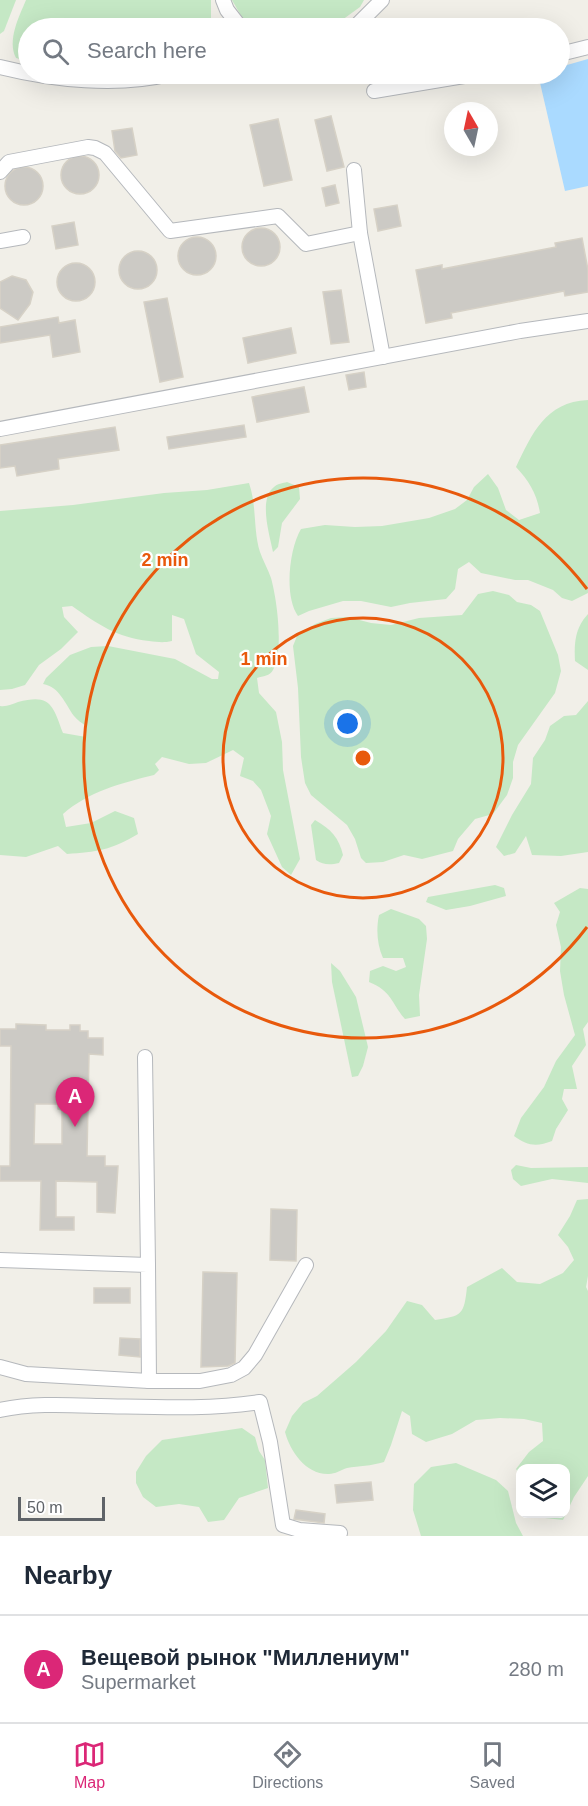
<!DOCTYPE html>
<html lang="en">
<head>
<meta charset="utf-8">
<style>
  body { margin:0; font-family:Helvetica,sans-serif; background:#f2f2f3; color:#1f2937 }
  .controls { position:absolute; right:18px; bottom:18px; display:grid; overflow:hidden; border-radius:12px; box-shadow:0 6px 24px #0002 }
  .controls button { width:54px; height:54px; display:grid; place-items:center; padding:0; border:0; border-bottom:2px solid #e0e1e3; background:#fff; color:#1f2937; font:30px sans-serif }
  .compass { position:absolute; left:444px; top:102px; width:54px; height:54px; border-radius:50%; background:#fff; box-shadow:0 6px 24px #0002; rotate:351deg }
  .scale { position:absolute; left:18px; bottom:15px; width:87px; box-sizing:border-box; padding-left:6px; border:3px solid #5f6368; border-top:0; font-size:16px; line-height:21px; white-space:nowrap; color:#5f6368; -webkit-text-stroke:4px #fff; paint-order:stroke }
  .you { position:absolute; left:348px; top:724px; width:21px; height:21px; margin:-15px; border:4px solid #fff; border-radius:50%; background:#1a73e8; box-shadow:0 0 0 9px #1a73e833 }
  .badge { display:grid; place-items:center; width:39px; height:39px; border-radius:50%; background:#db2777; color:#fff; font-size:20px; font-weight:700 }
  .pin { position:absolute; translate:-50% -50px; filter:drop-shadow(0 2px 3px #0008) }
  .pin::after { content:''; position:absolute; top:32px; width:21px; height:18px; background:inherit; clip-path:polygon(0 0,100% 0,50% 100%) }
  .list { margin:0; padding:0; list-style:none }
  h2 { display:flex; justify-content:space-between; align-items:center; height:78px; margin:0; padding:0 24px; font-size:26px }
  h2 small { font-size:20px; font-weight:400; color:#747a83 }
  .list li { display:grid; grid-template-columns:39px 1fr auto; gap:18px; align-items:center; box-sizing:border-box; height:108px; padding:0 24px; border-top:2px solid #e0e1e3 }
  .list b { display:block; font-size:22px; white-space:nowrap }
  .list p { margin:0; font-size:20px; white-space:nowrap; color:#747a83 }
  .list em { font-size:20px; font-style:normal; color:#747a83 }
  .icon { flex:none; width:33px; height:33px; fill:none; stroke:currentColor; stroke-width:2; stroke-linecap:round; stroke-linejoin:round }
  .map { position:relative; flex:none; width:588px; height:1536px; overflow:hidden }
  .search { position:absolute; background:#fff; box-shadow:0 6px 24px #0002; left:18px; right:18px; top:18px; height:66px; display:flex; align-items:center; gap:15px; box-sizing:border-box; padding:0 21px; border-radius:33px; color:#747a83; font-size:22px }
  .sheet { height:186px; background:#fff }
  nav { display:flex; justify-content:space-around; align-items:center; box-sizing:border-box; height:84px; border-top:2px solid #e0e1e3; background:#fff; font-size:16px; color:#747a83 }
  nav a { display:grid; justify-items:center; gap:3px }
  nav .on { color:#db2777 }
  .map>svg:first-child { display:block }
</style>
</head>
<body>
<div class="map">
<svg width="588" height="1536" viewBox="0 0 588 1536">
  <rect width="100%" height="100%" fill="#f1efe8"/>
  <g fill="#c5e8c5">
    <path d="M 0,0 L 16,0 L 4,31 L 0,34 Z"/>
    <path d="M 26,0 L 211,0 L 211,28 L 28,28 L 28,61 L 16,58 C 7,40 19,17 26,0 Z"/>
    <path d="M 232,0 L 364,0 L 360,7 L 331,28 L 248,28 Z"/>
    <path d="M 588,400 L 588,593 L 572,601 L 562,598 L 553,590 L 528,580 L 515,580 L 481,573 L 469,562 L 458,569 L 455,589 L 446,599 L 410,603 L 391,607 L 361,601 L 343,601 L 309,611 L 298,616 C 284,597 289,549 301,529 L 325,525 L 355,527 L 382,526 L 429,518 L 455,509 L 467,500 L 474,487 L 488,474 L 498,488 L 506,510 L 519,520 L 540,513 C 537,494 529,481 516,467 C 532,434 545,402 588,400 Z"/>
    <path d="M 287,482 L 299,487 L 300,499 L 282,523 L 278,547 L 273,552 C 270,536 258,499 274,487 C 277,484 283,483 287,482 Z"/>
    <path d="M 249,483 C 257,506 253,530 260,552 C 263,561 268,569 271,578 C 277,599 284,651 273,670 C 270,676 263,676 257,678 L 259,693 L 276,712 L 282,742 L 283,770 L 300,859 L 291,875 L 282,867 L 267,834 L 271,816 L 261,790 L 253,781 L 240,776 L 244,758 L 233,750 L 206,763 L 189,764 L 162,757 L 155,764 L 159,770 L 154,775 C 121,783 88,792 63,814 L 66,827 L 91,823 L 115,811 L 134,818 L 138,834 C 112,850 96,852 67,854 L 58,846 L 26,857 L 0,855 L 0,706 C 7,707 12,704 18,702 C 51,693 53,706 63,733 L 86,737 L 86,726 C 82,723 77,720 74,716 C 65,704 60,687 43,684 L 46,678 L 70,655 L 91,647 L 108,646 L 175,659 L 212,679 L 218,679 L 219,672 L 196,654 L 184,619 L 172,615 L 172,641 C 163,643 158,642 149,641 C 116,637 99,625 72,606 L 62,607 L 64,617 L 78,632 L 61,649 L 39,665 L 25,685 L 12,689 L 0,690 L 0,511 L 73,505 L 164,493 L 207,490 Z"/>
    <path d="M 493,591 L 509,595 L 517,602 L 531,605 L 540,611 L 558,655 L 561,671 L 555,693 L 518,745 L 513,762 L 513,778 L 507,795 L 493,814 L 475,819 L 458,839 L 453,851 L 422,859 L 404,855 L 383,862 L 366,863 L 361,858 L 355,839 L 347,825 L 311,795 L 305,783 L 301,757 L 298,688 L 293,646 L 297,636 L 315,624 L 331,618 L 348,617 L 371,623 L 391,625 L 419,618 L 462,615 L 478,594 Z"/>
    <path d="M 588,614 L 588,670 L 575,661 C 574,643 575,628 588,614 Z"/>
    <path d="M 588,701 L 588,852 L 561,856 L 532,855 L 526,836 L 515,853 L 504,856 L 496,847 L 512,815 L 531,784 L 533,758 L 545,740 L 550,726 L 564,716 L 576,715 Z"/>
    <path d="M 315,820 C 331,829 339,838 343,855 L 339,863 C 330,865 323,865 316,860 L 311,825 Z"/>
    <path d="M 495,885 L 504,888 L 506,896 L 470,906 L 446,910 L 426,902 L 428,897 Z"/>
    <path d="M 580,888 L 588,889 L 588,1022 L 583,1029 L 586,1045 L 572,1066 L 577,1089 L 564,1089 L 562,1099 L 568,1110 L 556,1129 L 552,1141 C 537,1147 527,1146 514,1136 L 521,1118 L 544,1087 L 556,1061 L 575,1035 L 564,995 L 560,971 L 561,947 L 556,925 L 560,912 L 554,903 Z"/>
    <path d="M 391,909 L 419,919 L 426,926 L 427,939 L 419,995 L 420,1016 L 405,1019 C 391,1003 392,991 369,982 L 370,971 L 383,966 L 396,971 L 406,967 L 403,958 L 383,958 C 377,945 376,929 379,915 Z"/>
    <path d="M 331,963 L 340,971 L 356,997 L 363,1026 L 368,1047 L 363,1066 L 358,1076 L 352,1077 L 332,982 Z"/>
    <path d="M 516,1165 L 531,1168 L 588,1167 L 588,1183 L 552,1179 L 521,1186 L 513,1179 L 511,1170 Z"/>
    <path d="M 588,1199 L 588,1276 L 586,1287 L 588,1291 L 588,1476 L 574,1497 L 563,1520 L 545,1518 L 545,1514 L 566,1514 L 566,1468 L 520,1468 L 520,1475 L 516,1469 L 529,1452 L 543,1441 L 542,1423 L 524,1419 L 500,1418 L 476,1420 L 452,1434 L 426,1442 L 412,1434 L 410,1416 L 402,1411 L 391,1445 L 384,1462 C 371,1466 359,1466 347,1468 C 341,1470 335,1474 329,1474 C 306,1475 290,1451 285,1432 L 292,1416 L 303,1403 L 317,1396 L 356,1362 L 386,1331 L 407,1301 L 422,1305 L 435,1320 C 462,1316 464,1315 467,1287 L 502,1268 L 517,1282 L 540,1284 L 563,1273 L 574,1260 L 568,1247 L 558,1235 L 570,1216 L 577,1200 Z"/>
    <path d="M 242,1428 L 255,1437 L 259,1451 L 265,1460 L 268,1488 L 239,1498 L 224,1520 L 208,1522 L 199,1507 L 179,1504 L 156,1507 L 143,1497 L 136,1483 L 136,1472 L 146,1456 L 162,1440 Z"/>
    <path d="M 456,1463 L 496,1480 L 508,1491 L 516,1523 L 523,1536 L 421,1536 L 413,1510 L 414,1484 L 431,1467 Z"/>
  </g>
  <path fill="#aadaff" d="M 588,59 L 588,186 L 565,191 L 538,74 L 560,74 L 560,67 Z"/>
  <g fill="#cccac5" stroke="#d6d1c6" stroke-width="1.5" fill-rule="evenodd">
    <path d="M 331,116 L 344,167 L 327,171 L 315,120 Z"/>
    <path d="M 278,119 L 292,180 L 264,186 L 250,125 Z"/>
    <path d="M 132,128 L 137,155 L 121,158 L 115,151 L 112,131 Z"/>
    <circle cx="80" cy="175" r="19"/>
    <circle cx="24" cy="186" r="19"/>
    <path d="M 335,185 L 339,203 L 326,206 L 322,188 Z"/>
    <path d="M 397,205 L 401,226 L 378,231 L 374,209 Z"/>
    <path d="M 74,222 L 78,245 L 56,249 L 52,226 Z"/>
    <circle cx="261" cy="247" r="19"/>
    <circle cx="197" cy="256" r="19"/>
    <path d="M 582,238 L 588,270 L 588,292 L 565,296 L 564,291 L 451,313 L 452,318 L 426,323 L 416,270 L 442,265 L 442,269 L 556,247 L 555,243 Z"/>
    <circle cx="138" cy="270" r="19"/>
    <circle cx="76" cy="282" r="19"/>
    <path d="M 12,276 L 26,280 L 33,292 L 30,304 L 18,320 L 0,308 L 0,282 Z"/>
    <path d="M 341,290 L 349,342 L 331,344 L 323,292 Z"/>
    <path d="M 167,298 L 183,377 L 160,382 L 144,302 Z"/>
    <path d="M 58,317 L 59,323 L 75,320 L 80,352 L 53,357 L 50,335 L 0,343 L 0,327 Z"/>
    <path d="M 291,328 L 296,353 L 248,363 L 243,338 Z"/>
    <path d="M 364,372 L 366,387 L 349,390 L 346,375 Z"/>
    <path d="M 304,387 L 309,412 L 257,422 L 252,397 Z"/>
    <path d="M 244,425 L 246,437 L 169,449 L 167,437 Z"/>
    <path d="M 115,427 L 119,450 L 58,459 L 59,469 L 17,476 L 15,466 L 0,468 L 0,445 Z"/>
    <path d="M 16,1024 L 46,1025 L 46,1030 L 70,1030 L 70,1025 L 80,1025 L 80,1031 L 88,1031 L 88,1038 L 103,1038 L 103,1055 L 89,1054 L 87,1156 L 105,1156 L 105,1166 L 118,1166 L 115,1213 L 97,1212 L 97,1182 L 56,1181 L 56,1217 L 74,1217 L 74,1230 L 40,1230 L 41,1181 L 0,1181 L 0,1166 L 10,1166 L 11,1046 L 0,1046 L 0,1029 L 16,1029 ZM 35,1104 L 58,1104 L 58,1109 L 62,1110 L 62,1144 L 34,1144 Z"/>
    <path d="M 271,1209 L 297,1210 L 296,1261 L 270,1260 Z"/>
    <path d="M 203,1272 L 237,1273 L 235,1363 L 228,1366 L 201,1367 Z"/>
    <rect x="94" y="1288" width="36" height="15"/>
    <path d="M 120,1338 L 140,1339 L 140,1357 L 119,1355 Z"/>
    <path d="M 371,1482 L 373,1500 L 337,1503 L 335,1485 Z"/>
    <path d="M 296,1510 L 325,1514 L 324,1523 L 294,1519 Z"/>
  </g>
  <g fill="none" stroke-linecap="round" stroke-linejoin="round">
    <g stroke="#b5b8bc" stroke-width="16">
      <g id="minor">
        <path d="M 223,0 L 227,10 L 241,28"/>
        <path d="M 354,28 L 382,0"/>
        <path d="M 560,54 L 588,47"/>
        <path d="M 0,67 C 52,80 118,87 170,74"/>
        <path d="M 374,91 L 476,74"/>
        <path d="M 354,170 L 360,233 L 383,357"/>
        <path d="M 0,172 L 9,162 L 88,147 L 95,148 L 105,153 L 170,231 L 278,216 L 306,244 L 360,233"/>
        <path d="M 0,241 L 23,237"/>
        <path d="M 0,429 L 520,331 L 588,321"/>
        <path d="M 145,1057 L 148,1265"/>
        <path d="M 0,1260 L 148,1265 L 149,1381"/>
        <path d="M 0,1367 L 26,1374 L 149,1381 L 200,1381 L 231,1375 L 244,1368 L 255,1355 L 306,1265"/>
        <path d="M 0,1410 C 32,1403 67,1405 100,1406 C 154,1407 207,1410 260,1402 L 270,1442 L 283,1525 L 299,1530 L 340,1533"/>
      </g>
    </g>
    <use href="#minor" stroke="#fff" stroke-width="14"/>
  </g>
  <g fill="none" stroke="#e8590c" stroke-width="3">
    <circle cx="363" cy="758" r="140"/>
    <path d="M587 927A280 280 0 1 1 587 589"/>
  </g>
  <circle cx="363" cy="758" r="9" fill="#e8590c" stroke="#fff" stroke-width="3"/>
  <g font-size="18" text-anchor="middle" font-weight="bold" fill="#e8590c" stroke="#fff" stroke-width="4.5" stroke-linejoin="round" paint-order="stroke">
    <text x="165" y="566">2 min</text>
    <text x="264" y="665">1 min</text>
  </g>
</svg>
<div class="controls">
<button><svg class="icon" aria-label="layers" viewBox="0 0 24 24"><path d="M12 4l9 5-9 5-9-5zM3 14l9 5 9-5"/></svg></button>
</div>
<svg class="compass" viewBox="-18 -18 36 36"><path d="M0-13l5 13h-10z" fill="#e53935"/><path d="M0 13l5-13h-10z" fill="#747a83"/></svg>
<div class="scale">50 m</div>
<div class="you"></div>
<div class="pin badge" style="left:75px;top:1127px">A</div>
<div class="search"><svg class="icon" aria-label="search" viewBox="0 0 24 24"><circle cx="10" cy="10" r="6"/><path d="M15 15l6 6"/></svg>Search here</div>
</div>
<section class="sheet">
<h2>Nearby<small></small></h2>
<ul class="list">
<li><span class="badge">A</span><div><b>Вещевой рынок &quot;Миллениум&quot;</b><p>Supermarket</p></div><em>280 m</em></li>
</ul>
</section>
<nav>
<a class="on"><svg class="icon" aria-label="map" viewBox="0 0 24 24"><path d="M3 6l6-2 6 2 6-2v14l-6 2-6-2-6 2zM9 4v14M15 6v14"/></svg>Map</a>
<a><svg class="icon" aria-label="directions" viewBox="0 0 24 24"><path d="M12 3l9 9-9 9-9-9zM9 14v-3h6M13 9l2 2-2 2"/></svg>Directions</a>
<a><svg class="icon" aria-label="saved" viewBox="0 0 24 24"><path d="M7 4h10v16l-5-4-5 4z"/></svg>Saved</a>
</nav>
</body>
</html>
